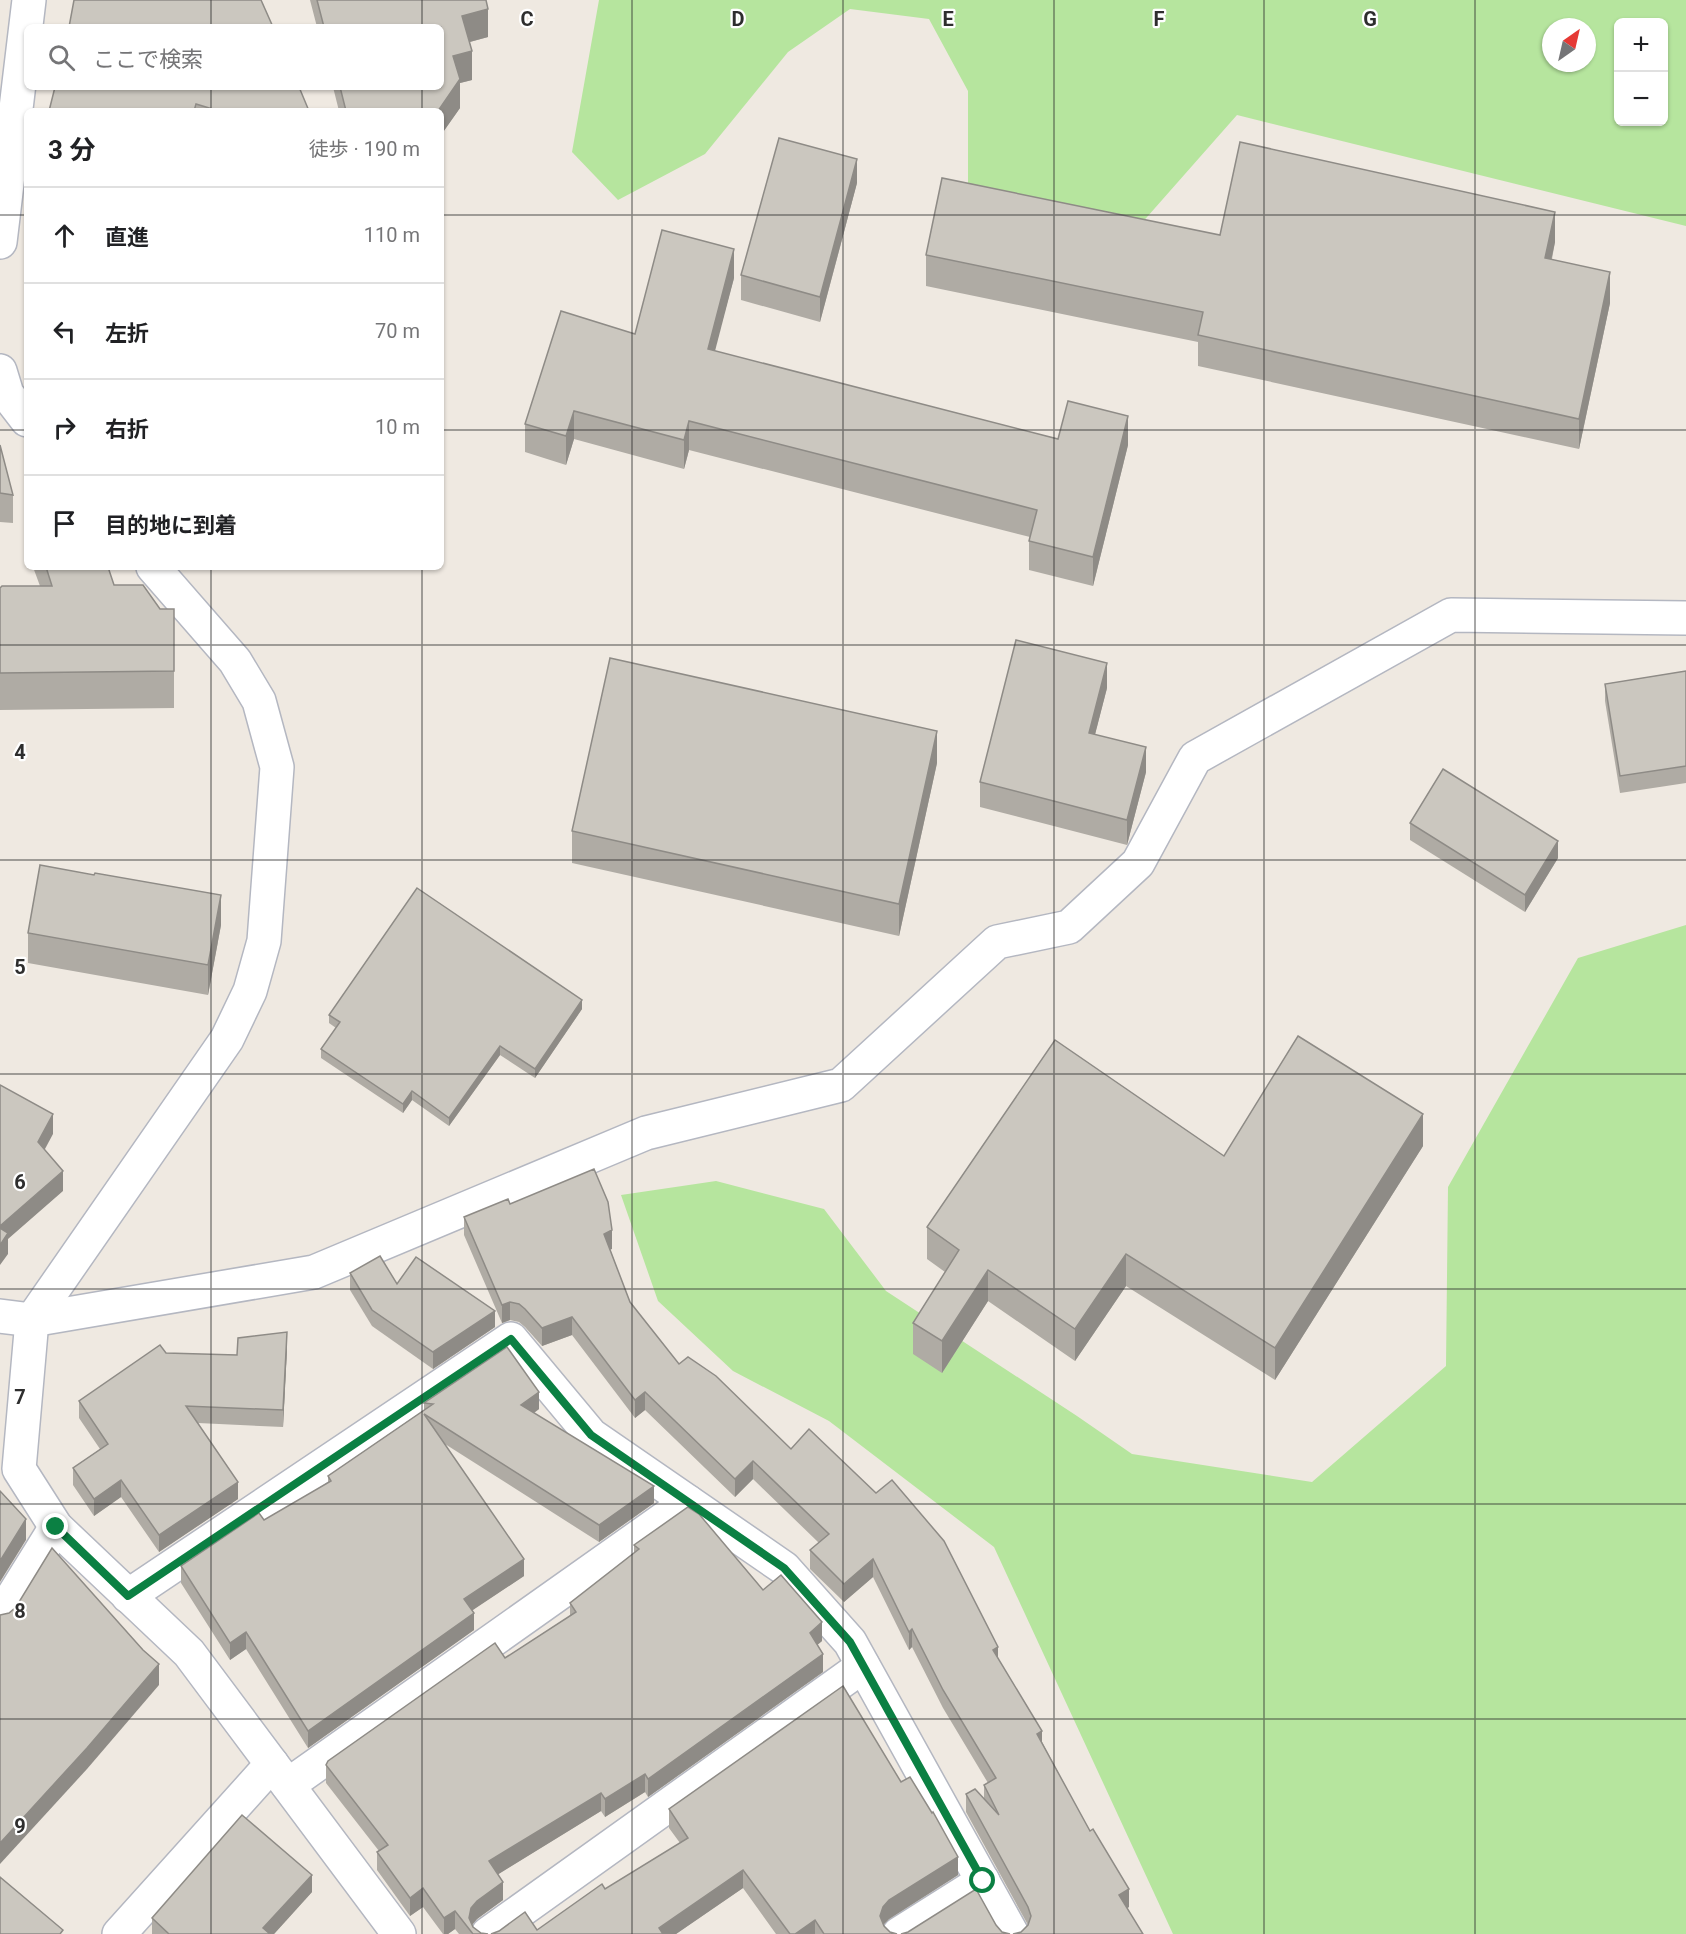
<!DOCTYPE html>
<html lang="ja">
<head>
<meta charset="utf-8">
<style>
  body { margin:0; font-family:Roboto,"Noto Sans JP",sans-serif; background:#f2f2f2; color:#202124 }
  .controls { position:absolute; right:18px; top:18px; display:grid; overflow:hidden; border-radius:9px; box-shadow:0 2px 4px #0004 }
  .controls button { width:54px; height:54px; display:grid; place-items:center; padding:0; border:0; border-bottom:2px solid #e0e0e0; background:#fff; color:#202124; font:30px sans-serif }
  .compass { position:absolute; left:1542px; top:18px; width:54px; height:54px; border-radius:50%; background:#fff; box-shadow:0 2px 4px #0004; rotate:34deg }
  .stop { position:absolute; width:18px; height:18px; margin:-14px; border:4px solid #0b8043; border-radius:50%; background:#fff }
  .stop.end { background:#0b8043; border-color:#fff; box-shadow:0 2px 6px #0008 }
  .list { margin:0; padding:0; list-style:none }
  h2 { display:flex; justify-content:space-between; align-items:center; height:78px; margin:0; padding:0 24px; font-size:26px }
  h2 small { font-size:20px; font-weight:400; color:#757577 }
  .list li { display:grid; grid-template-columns:39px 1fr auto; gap:18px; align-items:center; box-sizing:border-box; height:96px; padding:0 24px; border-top:2px solid #e0e0e0 }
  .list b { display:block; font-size:22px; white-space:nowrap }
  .list em { font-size:20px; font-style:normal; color:#757577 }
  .icon { flex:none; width:33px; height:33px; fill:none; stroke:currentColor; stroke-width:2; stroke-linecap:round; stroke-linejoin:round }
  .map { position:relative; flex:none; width:1686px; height:1934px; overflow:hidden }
  .search { position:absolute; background:#fff; box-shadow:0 2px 4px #0004; left:24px; top:24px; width:420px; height:66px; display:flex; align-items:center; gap:15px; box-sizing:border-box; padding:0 21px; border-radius:9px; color:#757577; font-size:22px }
  .panel { position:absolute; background:#fff; box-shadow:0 2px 4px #0004; left:24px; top:108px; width:420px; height:462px; border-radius:9px }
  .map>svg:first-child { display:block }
</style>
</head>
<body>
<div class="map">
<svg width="1686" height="1934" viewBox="0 0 1686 1934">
  <rect width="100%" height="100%" fill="#efe9e1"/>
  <g fill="#b6e59e" fill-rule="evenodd">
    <path d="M 599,0 L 1686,0 L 1686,226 L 1237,115 L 1140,225 L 968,187 L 968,91 L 929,19 L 850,9 L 788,52 L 705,154 L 618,200 L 572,152 ZM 1618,22 L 1664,22 L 1664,122 L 1618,122 ZM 1551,27 L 1587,27 L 1587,63 L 1551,63 Z"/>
    <path d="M 1686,925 L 1686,1934 L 1173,1934 L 994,1547 L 829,1421 L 733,1371 L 658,1301 L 621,1195 L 716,1181 L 824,1209 L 886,1291 L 1077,1416 L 1132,1454 L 1312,1482 L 1446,1366 L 1448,1187 L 1578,958 Z"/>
  </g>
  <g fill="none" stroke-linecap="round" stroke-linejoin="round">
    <g stroke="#b4b7c1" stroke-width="36">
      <g id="minor">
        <path d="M 0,242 L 29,0"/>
        <path d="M 0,371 L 7,394 L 27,420"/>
        <path d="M 153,567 L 235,661 L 259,701 L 277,767 L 264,941 L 250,991 L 227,1039 L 32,1320 L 19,1469 L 56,1527 L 189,1653 L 399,1934"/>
        <path d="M 0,1316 L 32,1320 L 314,1272 L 646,1133 L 841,1085 L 997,942 L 1069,927 L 1138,863 L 1195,758 L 1451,615 L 1686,618"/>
        <path d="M 128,1596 L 511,1339 L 591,1435 L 784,1568 L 850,1642 L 1012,1934"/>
        <path d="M 0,1617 L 56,1527"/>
        <path d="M 288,1785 L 688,1502"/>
        <path d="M 119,1934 L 272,1764"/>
        <path d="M 488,1934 L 863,1666"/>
        <path d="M 899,1934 L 983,1881"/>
      </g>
    </g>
    <use href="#minor" stroke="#fff" stroke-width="33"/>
  </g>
  <g fill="#afaba4">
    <path d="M 310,0 L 486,0 L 488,37 L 470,42 L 472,80 L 460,83 L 460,108 L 441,135 L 441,111 L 339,111 L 333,87 L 441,87 L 441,27 L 317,27 Z"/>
    <path d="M 55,87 L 309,111 L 49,111 Z"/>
    <path d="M 857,183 L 820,322 L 741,300 L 741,275 Z"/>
    <path d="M 1220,235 L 1555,242 L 1552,259 L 1610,303 L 1579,449 L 1198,366 L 1198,342 L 926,286 L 926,255 Z"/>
    <path d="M 734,278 L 714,351 L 1058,439 L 1128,445 L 1093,586 L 1029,570 L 1029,541 L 1030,537 L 689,450 L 684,469 L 574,439 L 566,465 L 525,452 L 525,424 L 635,334 Z"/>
    <path d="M 0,445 L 13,495 L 13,523 L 0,522 Z"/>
    <path d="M 33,567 L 108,567 L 114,585 L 160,609 L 174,609 L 174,708 L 0,710 L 0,588 L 40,586 Z"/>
    <path d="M 1686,671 L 1686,783 L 1620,793 L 1605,701 L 1605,684 Z"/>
    <path d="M 1107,688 L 1095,734 L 1146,772 L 1127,845 L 980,807 L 980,782 Z"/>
    <path d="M 937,763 L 899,936 L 572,863 L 572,831 Z"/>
    <path d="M 1410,823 L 1558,858 L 1525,912 L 1410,840 Z"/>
    <path d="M 221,925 L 208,995 L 28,963 L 28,933 Z"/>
    <path d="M 582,1009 L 535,1078 L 500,1055 L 449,1126 L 412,1100 L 403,1113 L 321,1058 L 321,1049 L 336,1028 L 329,1023 L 329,1015 Z"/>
    <path d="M 1423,1146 L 1275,1380 L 1126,1286 L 1075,1361 L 988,1301 L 942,1373 L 913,1354 L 913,1323 L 945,1272 L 927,1259 L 927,1227 L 1224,1156 Z"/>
    <path d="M 510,1204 L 612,1249 L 610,1249 L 630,1302 L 679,1364 L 998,1658 L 1129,1907 L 1021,1932 L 1028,1925 L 966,1812 L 966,1794 L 984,1799 L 984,1785 L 988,1783 L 943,1708 L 912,1647 L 909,1650 L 873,1577 L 844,1602 L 810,1569 L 810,1550 L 819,1543 L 753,1479 L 735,1497 L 645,1410 L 635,1418 L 572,1335 L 542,1346 L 525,1327 L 519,1322 L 510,1320 L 502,1323 L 464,1235 L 464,1217 Z"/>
    <path d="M 350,1273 L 495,1327 L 433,1369 L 372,1326 L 350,1290 Z"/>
    <path d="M 287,1349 L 283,1427 L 198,1423 L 238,1499 L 159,1552 L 121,1497 L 94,1516 L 73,1485 L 73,1468 L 100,1449 L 79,1418 L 79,1401 L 166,1353 L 237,1355 Z"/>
    <path d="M 424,1403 L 539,1409 L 534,1413 L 654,1503 L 599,1542 L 445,1444 L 524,1576 L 472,1610 L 474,1630 L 308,1748 L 246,1649 L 230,1660 L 181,1583 L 181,1566 L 264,1520 L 328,1483 L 328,1476 L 424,1410 Z"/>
    <path d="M 634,1545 L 763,1590 L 822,1641 L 817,1645 L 823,1672 L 648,1797 L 645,1792 L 605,1817 L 601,1811 L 498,1874 L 503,1900 L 477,1919 L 472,1925 L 473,1927 L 481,1933 L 488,1934 L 459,1934 L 455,1929 L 448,1934 L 443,1934 L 423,1907 L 410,1916 L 377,1870 L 377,1852 L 379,1851 L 326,1783 L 326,1765 L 505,1658 L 570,1616 L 570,1603 L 634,1553 Z"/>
    <path d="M 669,1809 L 958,1875 L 889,1919 L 883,1925 L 890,1932 L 897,1934 L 776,1934 L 743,1888 L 676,1934 L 491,1934 L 537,1930 L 605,1889 L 680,1843 L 669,1828 Z"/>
    <path d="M 312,1892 L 274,1934 L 152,1934 L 152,1918 Z"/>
  </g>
  <g fill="#8e8b86">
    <path d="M 488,9 L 488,37 L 462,44 L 462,16 Z"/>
    <path d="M 472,51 L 472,80 L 460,83 L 460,108 L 441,135 L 441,111 L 438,111 L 453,56 Z"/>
    <path d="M 857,159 L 857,183 L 820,322 L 820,297 Z"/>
    <path d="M 1555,212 L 1555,242 L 1545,289 L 1545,258 Z"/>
    <path d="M 734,249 L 734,278 L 708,378 L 708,349 Z"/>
    <path d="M 1610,272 L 1610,303 L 1579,449 L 1579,419 Z"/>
    <path d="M 574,411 L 574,439 L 566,465 L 566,436 Z"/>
    <path d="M 1128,416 L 1128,445 L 1093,586 L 1093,557 Z"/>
    <path d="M 689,421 L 689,450 L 684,469 L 684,440 Z"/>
    <path d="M 1107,663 L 1107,688 L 1089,758 L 1089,733 Z"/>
    <path d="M 937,731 L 937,763 L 899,936 L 899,904 Z"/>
    <path d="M 1146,747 L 1146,772 L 1127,845 L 1127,820 Z"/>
    <path d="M 1558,841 L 1558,858 L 1525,912 L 1525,895 Z"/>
    <path d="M 221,895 L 221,925 L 208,995 L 208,965 Z"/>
    <path d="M 582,1000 L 582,1009 L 535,1078 L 535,1069 Z"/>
    <path d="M 500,1046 L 500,1055 L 449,1126 L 449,1118 Z"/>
    <path d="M 412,1091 L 412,1100 L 403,1113 L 403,1104 Z"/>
    <path d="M 53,1114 L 53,1134 L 38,1162 L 38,1142 Z"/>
    <path d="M 1423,1114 L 1423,1146 L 1275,1380 L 1275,1348 Z"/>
    <path d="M 63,1171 L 63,1191 L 8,1239 L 8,1254 L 0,1265 L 0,1226 Z"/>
    <path d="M 612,1230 L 612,1249 L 604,1252 L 604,1234 Z"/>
    <path d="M 1126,1254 L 1126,1286 L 1075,1361 L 1075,1329 Z"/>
    <path d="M 988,1270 L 988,1301 L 942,1373 L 942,1341 Z"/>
    <path d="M 510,1302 L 510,1320 L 502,1323 L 502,1305 Z"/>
    <path d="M 495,1311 L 495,1327 L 433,1369 L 433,1352 Z"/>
    <path d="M 572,1317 L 572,1335 L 542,1346 L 542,1328 Z"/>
    <path d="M 287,1332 L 287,1349 L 283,1427 L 283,1410 Z"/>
    <path d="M 539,1392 L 539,1409 L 521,1422 L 521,1405 Z"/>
    <path d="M 645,1392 L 645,1410 L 635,1418 L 635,1400 Z"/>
    <path d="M 753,1461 L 753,1479 L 735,1497 L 735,1479 Z"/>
    <path d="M 121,1480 L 121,1497 L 94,1516 L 94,1499 Z"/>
    <path d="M 238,1482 L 238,1499 L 159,1552 L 159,1535 Z"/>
    <path d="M 654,1486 L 654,1503 L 599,1542 L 599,1525 Z"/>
    <path d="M 26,1519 L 26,1540 L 0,1582 L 0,1561 Z"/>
    <path d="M 524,1559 L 524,1576 L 464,1616 L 464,1599 Z"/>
    <path d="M 873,1559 L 873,1577 L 844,1602 L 844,1584 Z"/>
    <path d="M 474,1613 L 474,1630 L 308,1748 L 308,1731 Z"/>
    <path d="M 822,1622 L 822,1641 L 810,1651 L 810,1633 Z"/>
    <path d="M 912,1629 L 912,1647 L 909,1650 L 909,1632 Z"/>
    <path d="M 246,1632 L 246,1649 L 230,1660 L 230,1643 Z"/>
    <path d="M 998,1647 L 998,1665 L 993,1650 Z"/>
    <path d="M 823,1654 L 823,1672 L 648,1797 L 648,1779 Z"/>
    <path d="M 159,1664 L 159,1685 L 87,1769 L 0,1864 L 0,1843 Z"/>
    <path d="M 1042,1731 L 1042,1749 L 1037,1734 Z"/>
    <path d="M 645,1774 L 645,1792 L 605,1817 L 605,1799 Z"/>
    <path d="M 601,1793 L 601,1811 L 489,1880 L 489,1861 Z"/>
    <path d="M 958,1857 L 958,1875 L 889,1919 L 883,1925 L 880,1916 L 883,1907 L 889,1900 Z"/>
    <path d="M 743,1870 L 743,1888 L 676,1934 L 659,1934 L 659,1928 Z"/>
    <path d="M 312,1875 L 312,1892 L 274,1934 L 263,1934 L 263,1928 Z"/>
    <path d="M 503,1882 L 503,1900 L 477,1919 L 471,1926 L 469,1918 L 471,1908 L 477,1901 Z"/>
    <path d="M 423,1888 L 423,1907 L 410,1916 L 410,1898 Z"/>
    <path d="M 1129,1889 L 1129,1907 L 1119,1914 L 1119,1895 Z"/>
    <path d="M 455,1911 L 455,1929 L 448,1934 L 444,1934 L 444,1918 Z"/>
    <path d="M 815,1920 L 815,1934 L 795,1934 Z"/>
  </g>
  <g fill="#cbc7bf" stroke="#8e8b86" stroke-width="1.5">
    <path d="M 74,0 L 261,0 L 273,27 L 69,27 Z"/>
    <path d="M 317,0 L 486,0 L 488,9 L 462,16 L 472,51 L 453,56 L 460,79 L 438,111 L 346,111 L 340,87 L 441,87 L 441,27 L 324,27 Z"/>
    <path d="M 55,87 L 299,87 L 309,111 L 219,111 L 196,104 L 194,111 L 49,111 Z"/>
    <path d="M 779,138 L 857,159 L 820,297 L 741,275 Z"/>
    <path d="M 1240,142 L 1555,212 L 1545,258 L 1610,272 L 1579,419 L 1198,335 L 1203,312 L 926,255 L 942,178 L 1220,235 Z"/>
    <path d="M 662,230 L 734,249 L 708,349 L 1058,439 L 1068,401 L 1128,416 L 1093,557 L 1029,541 L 1037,510 L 689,421 L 684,440 L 574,411 L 566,436 L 525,424 L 561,311 L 635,334 Z"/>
    <path d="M 0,445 L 13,495 L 0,493 Z"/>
    <path d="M 46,567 L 108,567 L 114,585 L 143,585 L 160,609 L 174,609 L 174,671 L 0,673 L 0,588 L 2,586 L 52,586 Z"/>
    <path d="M 1016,640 L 1107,663 L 1089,733 L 1146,747 L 1127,820 L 980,782 Z"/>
    <path d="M 610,658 L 937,731 L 899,904 L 572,831 Z"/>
    <path d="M 1686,671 L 1686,766 L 1620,776 L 1605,684 Z"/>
    <path d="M 1443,769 L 1558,841 L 1525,895 L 1410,823 Z"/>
    <path d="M 40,865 L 94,875 L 95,873 L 221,895 L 208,965 L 28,933 Z"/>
    <path d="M 417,888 L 582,1000 L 535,1069 L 500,1046 L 449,1118 L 412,1091 L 403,1104 L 321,1049 L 340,1022 L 329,1015 Z"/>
    <path d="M 1298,1036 L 1423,1114 L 1275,1348 L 1126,1254 L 1075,1329 L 988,1270 L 942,1341 L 913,1323 L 959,1250 L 927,1227 L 1055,1040 L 1224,1156 Z"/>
    <path d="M 0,1085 L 53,1114 L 38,1142 L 63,1171 L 0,1226 Z"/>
    <path d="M 594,1169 L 608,1202 L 612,1230 L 604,1234 L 630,1302 L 679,1364 L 688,1357 L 716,1376 L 791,1449 L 809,1429 L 876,1493 L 892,1480 L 944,1541 L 998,1647 L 993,1650 L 1042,1731 L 1037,1734 L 1090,1831 L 1093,1829 L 1129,1889 L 1119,1895 L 1143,1934 L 1013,1934 L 1021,1932 L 1028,1925 L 1031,1916 L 1028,1907 L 966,1794 L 975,1789 L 999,1815 L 984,1785 L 996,1778 L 943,1690 L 912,1629 L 909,1632 L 873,1559 L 844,1584 L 810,1550 L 829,1534 L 753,1461 L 735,1479 L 645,1392 L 635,1400 L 572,1317 L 542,1328 L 525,1309 L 519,1304 L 510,1302 L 502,1305 L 464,1217 L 508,1199 L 510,1204 Z"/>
    <path d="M 0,1228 L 8,1233 L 0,1245 Z"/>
    <path d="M 380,1256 L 397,1284 L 416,1257 L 495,1311 L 433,1352 L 372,1310 L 350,1273 Z"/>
    <path d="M 287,1332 L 283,1410 L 186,1406 L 238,1482 L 159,1535 L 121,1480 L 94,1499 L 73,1468 L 108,1444 L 79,1401 L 160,1345 L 166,1353 L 237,1355 L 238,1338 Z"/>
    <path d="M 507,1347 L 539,1392 L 521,1405 L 654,1486 L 599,1525 L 424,1414 L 524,1559 L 464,1599 L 474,1613 L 308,1731 L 246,1632 L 230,1643 L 181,1566 L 259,1513 L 264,1520 L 331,1481 L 328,1476 L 433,1404 L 424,1403 Z"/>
    <path d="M 0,1491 L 26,1519 L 0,1561 Z"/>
    <path d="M 688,1507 L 699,1514 L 763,1590 L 781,1575 L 822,1622 L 810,1633 L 823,1654 L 648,1779 L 645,1774 L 605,1799 L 601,1793 L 489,1861 L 503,1882 L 477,1901 L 471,1908 L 469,1918 L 473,1927 L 481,1933 L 488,1934 L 473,1934 L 455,1911 L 444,1918 L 423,1888 L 410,1898 L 377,1852 L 388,1845 L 326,1765 L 328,1761 L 495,1643 L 505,1658 L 576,1612 L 570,1603 L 639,1549 L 634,1545 Z"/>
    <path d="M 52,1548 L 143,1650 L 159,1664 L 87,1748 L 0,1843 L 0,1615 L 9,1613 L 16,1607 Z"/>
    <path d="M 843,1686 L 901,1782 L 910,1777 L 932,1813 L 933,1812 L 958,1857 L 889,1900 L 883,1907 L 880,1916 L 884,1926 L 890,1932 L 897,1934 L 824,1934 L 815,1920 L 795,1934 L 790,1934 L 743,1870 L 659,1928 L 663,1934 L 491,1934 L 499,1931 L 525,1912 L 537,1930 L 602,1884 L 605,1889 L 688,1838 L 669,1809 Z"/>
    <path d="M 242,1815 L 312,1875 L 263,1928 L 270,1934 L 169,1934 L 152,1918 Z"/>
    <path d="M 0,1877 L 63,1930 L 60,1934 L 0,1934 Z"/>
    <path d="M 976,1889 L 996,1925 L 1002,1932 L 1010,1934 L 901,1934 L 908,1932 Z"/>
  </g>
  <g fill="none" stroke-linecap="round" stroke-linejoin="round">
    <path stroke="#0b8043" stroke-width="8" d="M 56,1527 L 128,1596 L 511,1339 L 591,1435 L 784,1568 L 850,1642 L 983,1881"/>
  </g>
  <path fill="none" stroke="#2e2e2e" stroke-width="1.5" stroke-opacity="0.55" d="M 211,0 L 211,27M 422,0 L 422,27M 632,0 L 632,1934M 843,0 L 843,1934M 1054,0 L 1054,1934M 1264,0 L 1264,1934M 1475,0 L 1475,1934M 211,87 L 211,111M 422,87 L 422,111M 0,215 L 27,215M 441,215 L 1686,215M 0,430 L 27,430M 441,430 L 1686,430M 211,567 L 211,1934M 422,567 L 422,1934M 0,645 L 1686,645M 0,860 L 1686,860M 0,1074 L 1686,1074M 0,1289 L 1686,1289M 0,1504 L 1686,1504M 0,1719 L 1686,1719"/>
  <g font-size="20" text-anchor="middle" font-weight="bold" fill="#2e2e2e" stroke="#fff" stroke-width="4.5" stroke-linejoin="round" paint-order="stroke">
    <text x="527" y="26">C</text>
    <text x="738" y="26">D</text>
    <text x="948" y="26">E</text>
    <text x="1159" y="26">F</text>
    <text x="1370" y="26">G</text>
    <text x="20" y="759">4</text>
    <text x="20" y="974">5</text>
    <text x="20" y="1189">6</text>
    <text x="20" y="1404">7</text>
    <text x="20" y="1618">8</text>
    <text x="20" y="1833">9</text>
  </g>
</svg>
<div class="controls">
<button>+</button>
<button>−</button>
</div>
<svg class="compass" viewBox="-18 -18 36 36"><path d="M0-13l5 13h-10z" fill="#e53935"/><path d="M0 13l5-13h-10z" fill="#757577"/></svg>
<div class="stop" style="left:983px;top:1881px"></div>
<div class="stop end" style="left:56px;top:1527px"></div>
<div class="search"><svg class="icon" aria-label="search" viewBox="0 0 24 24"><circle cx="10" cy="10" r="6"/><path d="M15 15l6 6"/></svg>ここで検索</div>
<section class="panel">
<h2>3 分<small>徒歩 · 190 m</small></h2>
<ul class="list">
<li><svg class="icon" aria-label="ahead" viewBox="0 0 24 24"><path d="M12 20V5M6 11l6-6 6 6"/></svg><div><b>直進</b></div><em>110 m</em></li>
<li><svg class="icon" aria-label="left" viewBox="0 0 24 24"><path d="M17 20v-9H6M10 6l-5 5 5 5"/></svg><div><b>左折</b></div><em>70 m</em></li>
<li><svg class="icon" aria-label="right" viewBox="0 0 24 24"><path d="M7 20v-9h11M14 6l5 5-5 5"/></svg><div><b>右折</b></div><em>10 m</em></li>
<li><svg class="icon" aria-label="arrive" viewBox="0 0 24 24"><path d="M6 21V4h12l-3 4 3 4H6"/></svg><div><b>目的地に到着</b></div></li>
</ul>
</section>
</div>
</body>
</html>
